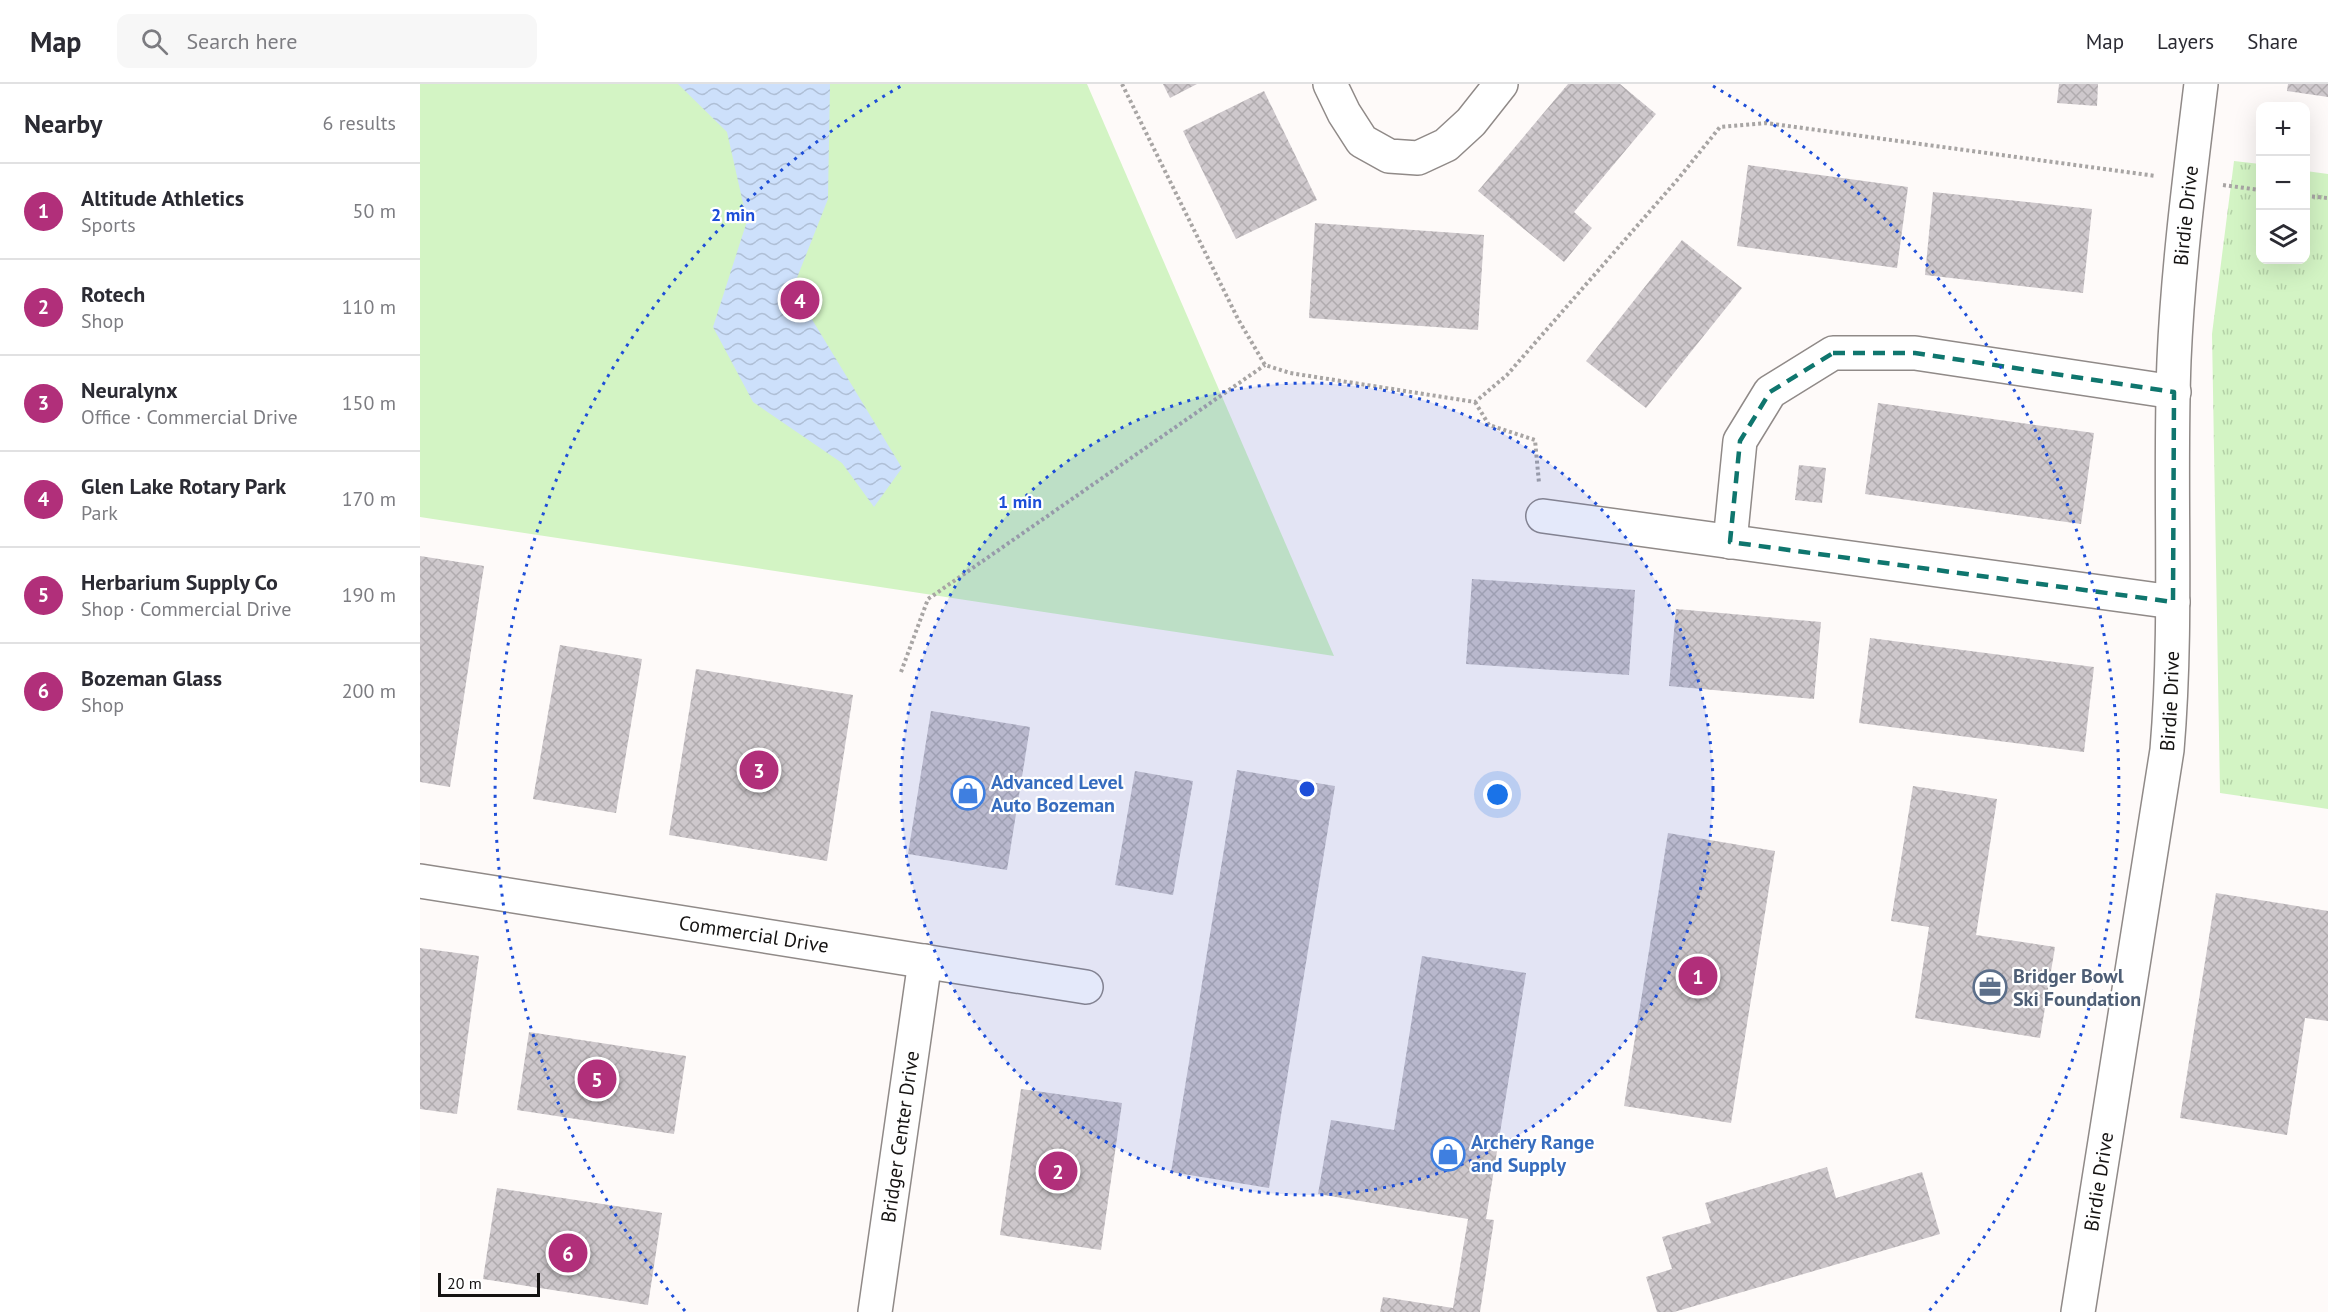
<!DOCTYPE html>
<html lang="en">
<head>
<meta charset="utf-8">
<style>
  body { margin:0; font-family:"PT Sans",sans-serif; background:#f7f7f7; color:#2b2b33 }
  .controls { position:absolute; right:18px; top:18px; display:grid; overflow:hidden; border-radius:12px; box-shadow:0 6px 24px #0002 }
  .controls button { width:54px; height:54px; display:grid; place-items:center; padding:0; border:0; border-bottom:2px solid #e1e1e2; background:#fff; color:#2b2b33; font:30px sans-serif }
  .scale { position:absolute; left:18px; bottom:15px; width:102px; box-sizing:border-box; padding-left:6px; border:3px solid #151312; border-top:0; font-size:16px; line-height:21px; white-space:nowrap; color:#151312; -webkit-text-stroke:4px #fff; paint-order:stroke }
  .you { position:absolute; left:1078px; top:711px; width:21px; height:21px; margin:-15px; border:4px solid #fff; border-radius:50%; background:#1a73e8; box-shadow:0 0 0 9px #1a73e833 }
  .badge { display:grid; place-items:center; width:39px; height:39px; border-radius:50%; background:#b12f7a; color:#fff; font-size:20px; font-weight:700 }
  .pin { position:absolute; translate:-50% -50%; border:3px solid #fff; box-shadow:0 2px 6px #0006 }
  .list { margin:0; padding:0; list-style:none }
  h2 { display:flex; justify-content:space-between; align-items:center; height:78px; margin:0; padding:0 24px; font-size:26px }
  h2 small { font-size:20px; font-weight:400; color:#7c7c81 }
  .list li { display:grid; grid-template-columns:39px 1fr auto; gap:18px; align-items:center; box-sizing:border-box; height:96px; padding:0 24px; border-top:2px solid #e1e1e2 }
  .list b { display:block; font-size:22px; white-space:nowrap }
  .list p { margin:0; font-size:20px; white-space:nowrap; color:#7c7c81 }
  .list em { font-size:20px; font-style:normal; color:#7c7c81 }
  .icon { flex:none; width:33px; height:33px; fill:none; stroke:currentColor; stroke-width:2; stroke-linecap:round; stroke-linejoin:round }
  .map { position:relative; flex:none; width:1908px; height:1228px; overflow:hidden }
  header { display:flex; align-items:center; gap:36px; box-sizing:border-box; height:84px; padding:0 30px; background:#fff; border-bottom:2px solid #e1e1e2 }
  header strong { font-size:28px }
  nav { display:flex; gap:33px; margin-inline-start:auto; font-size:21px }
  .search { width:420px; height:54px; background:#f7f7f7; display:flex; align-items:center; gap:15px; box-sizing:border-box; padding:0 21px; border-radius:12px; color:#7c7c81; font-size:22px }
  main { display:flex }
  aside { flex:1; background:#fff }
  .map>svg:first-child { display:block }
</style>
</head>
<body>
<header>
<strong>Map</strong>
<div class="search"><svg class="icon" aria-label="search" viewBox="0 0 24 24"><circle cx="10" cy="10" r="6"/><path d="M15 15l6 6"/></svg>Search here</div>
<nav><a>Map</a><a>Layers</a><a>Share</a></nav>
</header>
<main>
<aside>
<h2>Nearby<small>6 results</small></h2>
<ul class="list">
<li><span class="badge">1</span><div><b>Altitude Athletics</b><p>Sports</p></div><em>50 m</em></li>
<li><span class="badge">2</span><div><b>Rotech</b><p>Shop</p></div><em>110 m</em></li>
<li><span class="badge">3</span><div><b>Neuralynx</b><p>Office · Commercial Drive</p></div><em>150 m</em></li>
<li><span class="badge">4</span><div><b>Glen Lake Rotary Park</b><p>Park</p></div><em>170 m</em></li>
<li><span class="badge">5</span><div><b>Herbarium Supply Co</b><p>Shop · Commercial Drive</p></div><em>190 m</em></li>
<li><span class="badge">6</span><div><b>Bozeman Glass</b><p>Shop</p></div><em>200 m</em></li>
</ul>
</aside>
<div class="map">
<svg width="1908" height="1228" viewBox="0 0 1908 1228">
  <defs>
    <pattern id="grass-tufts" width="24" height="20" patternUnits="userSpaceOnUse" patternTransform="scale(1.5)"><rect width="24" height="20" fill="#d3f4c4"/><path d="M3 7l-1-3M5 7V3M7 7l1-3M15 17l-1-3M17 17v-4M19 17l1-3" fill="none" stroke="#b4d0a7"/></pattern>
    <pattern id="water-waves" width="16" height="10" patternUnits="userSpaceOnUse" patternTransform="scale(1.5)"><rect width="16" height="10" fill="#cde0fb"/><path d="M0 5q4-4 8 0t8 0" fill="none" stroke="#afbfd6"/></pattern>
    <pattern id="building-cross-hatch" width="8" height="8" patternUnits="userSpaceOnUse" patternTransform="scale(1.5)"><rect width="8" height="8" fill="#cec8cc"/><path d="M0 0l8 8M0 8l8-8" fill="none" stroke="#b0abae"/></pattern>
  </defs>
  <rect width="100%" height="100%" fill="#fefaf9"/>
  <path fill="url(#grass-tufts)" d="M 1814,77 L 1840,80 L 1840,176 L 1886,176 L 1886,87 L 1908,90 L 1908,725 L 1800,709 L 1792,250 Z"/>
  <path fill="#d3f4c4" d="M 0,0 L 667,0 L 914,572 L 0,433 Z"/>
  <path fill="url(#water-waves)" d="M 258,0 L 410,0 L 408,115 L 373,204 L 482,384 L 454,423 L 422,379 L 333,318 L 293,243 L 327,137 L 307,48 Z"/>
  <g fill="url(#building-cross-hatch)">
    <path d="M 743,0 L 777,0 L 750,14 Z"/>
    <path d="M 1148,0 L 1200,0 L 1236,30 L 1154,128 L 1172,144 L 1144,178 L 1058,107 Z"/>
    <path d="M 1639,0 L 1678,0 L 1677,22 L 1637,19 Z"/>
    <path d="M 1868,0 L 1908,0 L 1908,13 L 1867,7 Z"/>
    <path d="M 844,7 L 897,116 L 816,155 L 763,47 Z"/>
    <path d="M 1328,81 L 1488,103 L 1477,184 L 1317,162 Z"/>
    <path d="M 1513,108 L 1672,125 L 1663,209 L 1505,191 Z"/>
    <path d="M 895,139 L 1064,151 L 1058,246 L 889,234 Z"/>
    <path d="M 1262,156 L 1322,204 L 1226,324 L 1166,277 Z"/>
    <path d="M 1458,319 L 1674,349 L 1661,440 L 1445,410 Z"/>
    <path d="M 1379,381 L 1406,384 L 1402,419 L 1375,416 Z"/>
    <path d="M 0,472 L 64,482 L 30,703 L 0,698 Z"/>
    <path d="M 1052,495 L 1215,506 L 1209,591 L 1046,580 Z"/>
    <path d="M 1256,525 L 1401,538 L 1394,615 L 1249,602 Z"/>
    <path d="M 1450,554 L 1674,583 L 1664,668 L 1439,639 Z"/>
    <path d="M 140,561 L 222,575 L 196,729 L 113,715 Z"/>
    <path d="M 276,585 L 433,611 L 407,777 L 249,751 Z"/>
    <path d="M 511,627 L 610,643 L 587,786 L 488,770 Z"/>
    <path d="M 817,686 L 915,702 L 849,1104 L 751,1088 Z"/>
    <path d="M 715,687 L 773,697 L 753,811 L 695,801 Z"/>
    <path d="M 1493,702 L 1577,715 L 1556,851 L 1635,863 L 1620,954 L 1495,934 L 1509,843 L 1471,837 Z"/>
    <path d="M 1248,749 L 1355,767 L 1311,1039 L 1204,1022 Z"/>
    <path d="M 1796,809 L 1908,827 L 1908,937 L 1885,934 L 1867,1051 L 1760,1034 Z"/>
    <path d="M 0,864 L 59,872 L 37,1030 L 0,1025 Z"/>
    <path d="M 1002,872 L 1106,889 L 1066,1135 L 1074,1136 L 1060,1228 L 960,1228 L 963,1213 L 1033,1224 L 1048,1135 L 898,1110 L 911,1036 L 974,1046 Z"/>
    <path d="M 109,948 L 266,972 L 254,1050 L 97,1026 Z"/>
    <path d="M 601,1005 L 702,1019 L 681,1166 L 580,1151 Z"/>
    <path d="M 1407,1083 L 1416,1114 L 1502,1088 L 1520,1150 L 1254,1228 L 1237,1228 L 1226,1193 L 1252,1185 L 1242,1153 L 1291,1139 L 1285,1119 Z"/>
    <path d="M 77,1104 L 242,1129 L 228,1221 L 63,1195 Z"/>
  </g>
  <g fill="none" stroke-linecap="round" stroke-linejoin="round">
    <g stroke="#908a88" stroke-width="36">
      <g id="minor">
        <path d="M 910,0 L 924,29 L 942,57 L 969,72 L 998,74 L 1026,61 L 1051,38 L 1081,0"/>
        <path d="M 1123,432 L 1753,518"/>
        <path d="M 1310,458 L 1320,357 L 1350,308 L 1413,269 L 1495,269 L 1754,308"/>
        <path id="s1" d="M 0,797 L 666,903"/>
        <path id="s2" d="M 455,1228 L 505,877"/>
        <path id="s3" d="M 1658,1228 L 1747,666 C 1758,536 1749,406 1754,276 C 1758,184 1770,91 1781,0"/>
      </g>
    </g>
    <g stroke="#a8a5a4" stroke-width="4" stroke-dasharray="3 3" stroke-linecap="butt">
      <path d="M 702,0 L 818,235 L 845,281 L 870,289 L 1055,318 L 1087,291 L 1258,95 L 1300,43 L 1346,39 L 1736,92"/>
      <path d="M 1803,101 L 1840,106"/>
      <path d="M 1886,112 L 1908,114"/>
      <path d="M 1055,318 L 1069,341 L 1115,356 L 1119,399"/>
      <path d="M 481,588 L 508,515 L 845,281"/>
    </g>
    <use href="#minor" stroke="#fff" stroke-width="33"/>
  </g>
  <path fill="none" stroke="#0f766e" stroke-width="4.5" stroke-dasharray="12 8" stroke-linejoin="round" d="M 1413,269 L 1495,269 L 1754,308 L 1753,518 L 1310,458 L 1320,357 L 1350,308 Z"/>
  <circle cx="887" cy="705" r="406" fill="#1d4ed8" fill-opacity=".12"/>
  <g fill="none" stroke="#1d4ed8" stroke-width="3" stroke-dasharray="3 6">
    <circle cx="887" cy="705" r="406"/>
    <path d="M265 1227A812 812 0 0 1 481 2M1293 2A812 812 0 0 1 1509 1227"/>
  </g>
  <defs>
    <g id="shop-ring" transform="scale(1.725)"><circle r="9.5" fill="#fff" stroke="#3f7fe0" stroke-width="1.5"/><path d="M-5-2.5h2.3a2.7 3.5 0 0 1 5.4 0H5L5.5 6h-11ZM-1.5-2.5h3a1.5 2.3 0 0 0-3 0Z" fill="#3f7fe0"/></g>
    <g id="office-ring" transform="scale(1.725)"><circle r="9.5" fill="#fff" stroke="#5c6f8a" stroke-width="1.5"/><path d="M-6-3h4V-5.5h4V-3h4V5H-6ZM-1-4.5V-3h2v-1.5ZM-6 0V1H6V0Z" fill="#5c6f8a"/></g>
  </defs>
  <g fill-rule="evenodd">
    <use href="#shop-ring" x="548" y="709"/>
    <use href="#office-ring" x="1570" y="903"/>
    <use href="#shop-ring" x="1028" y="1070"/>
  </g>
  <g text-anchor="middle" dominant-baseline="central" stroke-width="4.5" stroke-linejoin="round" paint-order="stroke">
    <g font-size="20" fill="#151312" stroke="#fff">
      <text stroke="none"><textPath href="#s3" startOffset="1104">Birdie Drive</textPath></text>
      <text stroke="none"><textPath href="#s3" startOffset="618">Birdie Drive</textPath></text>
      <text stroke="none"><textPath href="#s1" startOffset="338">Commercial Drive</textPath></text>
      <text stroke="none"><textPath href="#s2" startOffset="177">Bridger Center Drive</textPath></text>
      <text stroke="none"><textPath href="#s3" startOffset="132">Birdie Drive</textPath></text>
    </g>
    <g font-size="20" font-weight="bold" fill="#366cbe" stroke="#fff" text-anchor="start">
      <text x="571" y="698">Advanced Level<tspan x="571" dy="23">Auto Bozeman</tspan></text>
      <text x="1051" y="1058">Archery Range<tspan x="1051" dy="23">and Supply</tspan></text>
    </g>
    <g font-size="20" font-weight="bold" fill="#4e5e75" stroke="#fff" text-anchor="start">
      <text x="1593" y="892">Bridger Bowl<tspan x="1593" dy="23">Ski Foundation</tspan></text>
    </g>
  </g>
  <circle cx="887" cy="705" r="9" fill="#1d4ed8" stroke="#fff" stroke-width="3"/>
  <g font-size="18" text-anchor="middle" font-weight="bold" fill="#1d4ed8" stroke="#fff" stroke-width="4.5" stroke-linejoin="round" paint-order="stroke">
    <text x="313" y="137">2 min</text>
    <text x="600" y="424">1 min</text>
  </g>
</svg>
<div class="controls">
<button>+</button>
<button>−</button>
<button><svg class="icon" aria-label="layers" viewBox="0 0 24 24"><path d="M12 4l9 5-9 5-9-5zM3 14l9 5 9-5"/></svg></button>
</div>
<div class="scale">20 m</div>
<div class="you"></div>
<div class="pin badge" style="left:1278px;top:892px">1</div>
<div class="pin badge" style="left:638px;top:1087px">2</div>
<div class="pin badge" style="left:339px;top:686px">3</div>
<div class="pin badge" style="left:380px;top:216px">4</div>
<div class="pin badge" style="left:177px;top:995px">5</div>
<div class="pin badge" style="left:148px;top:1169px">6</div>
</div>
</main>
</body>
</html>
